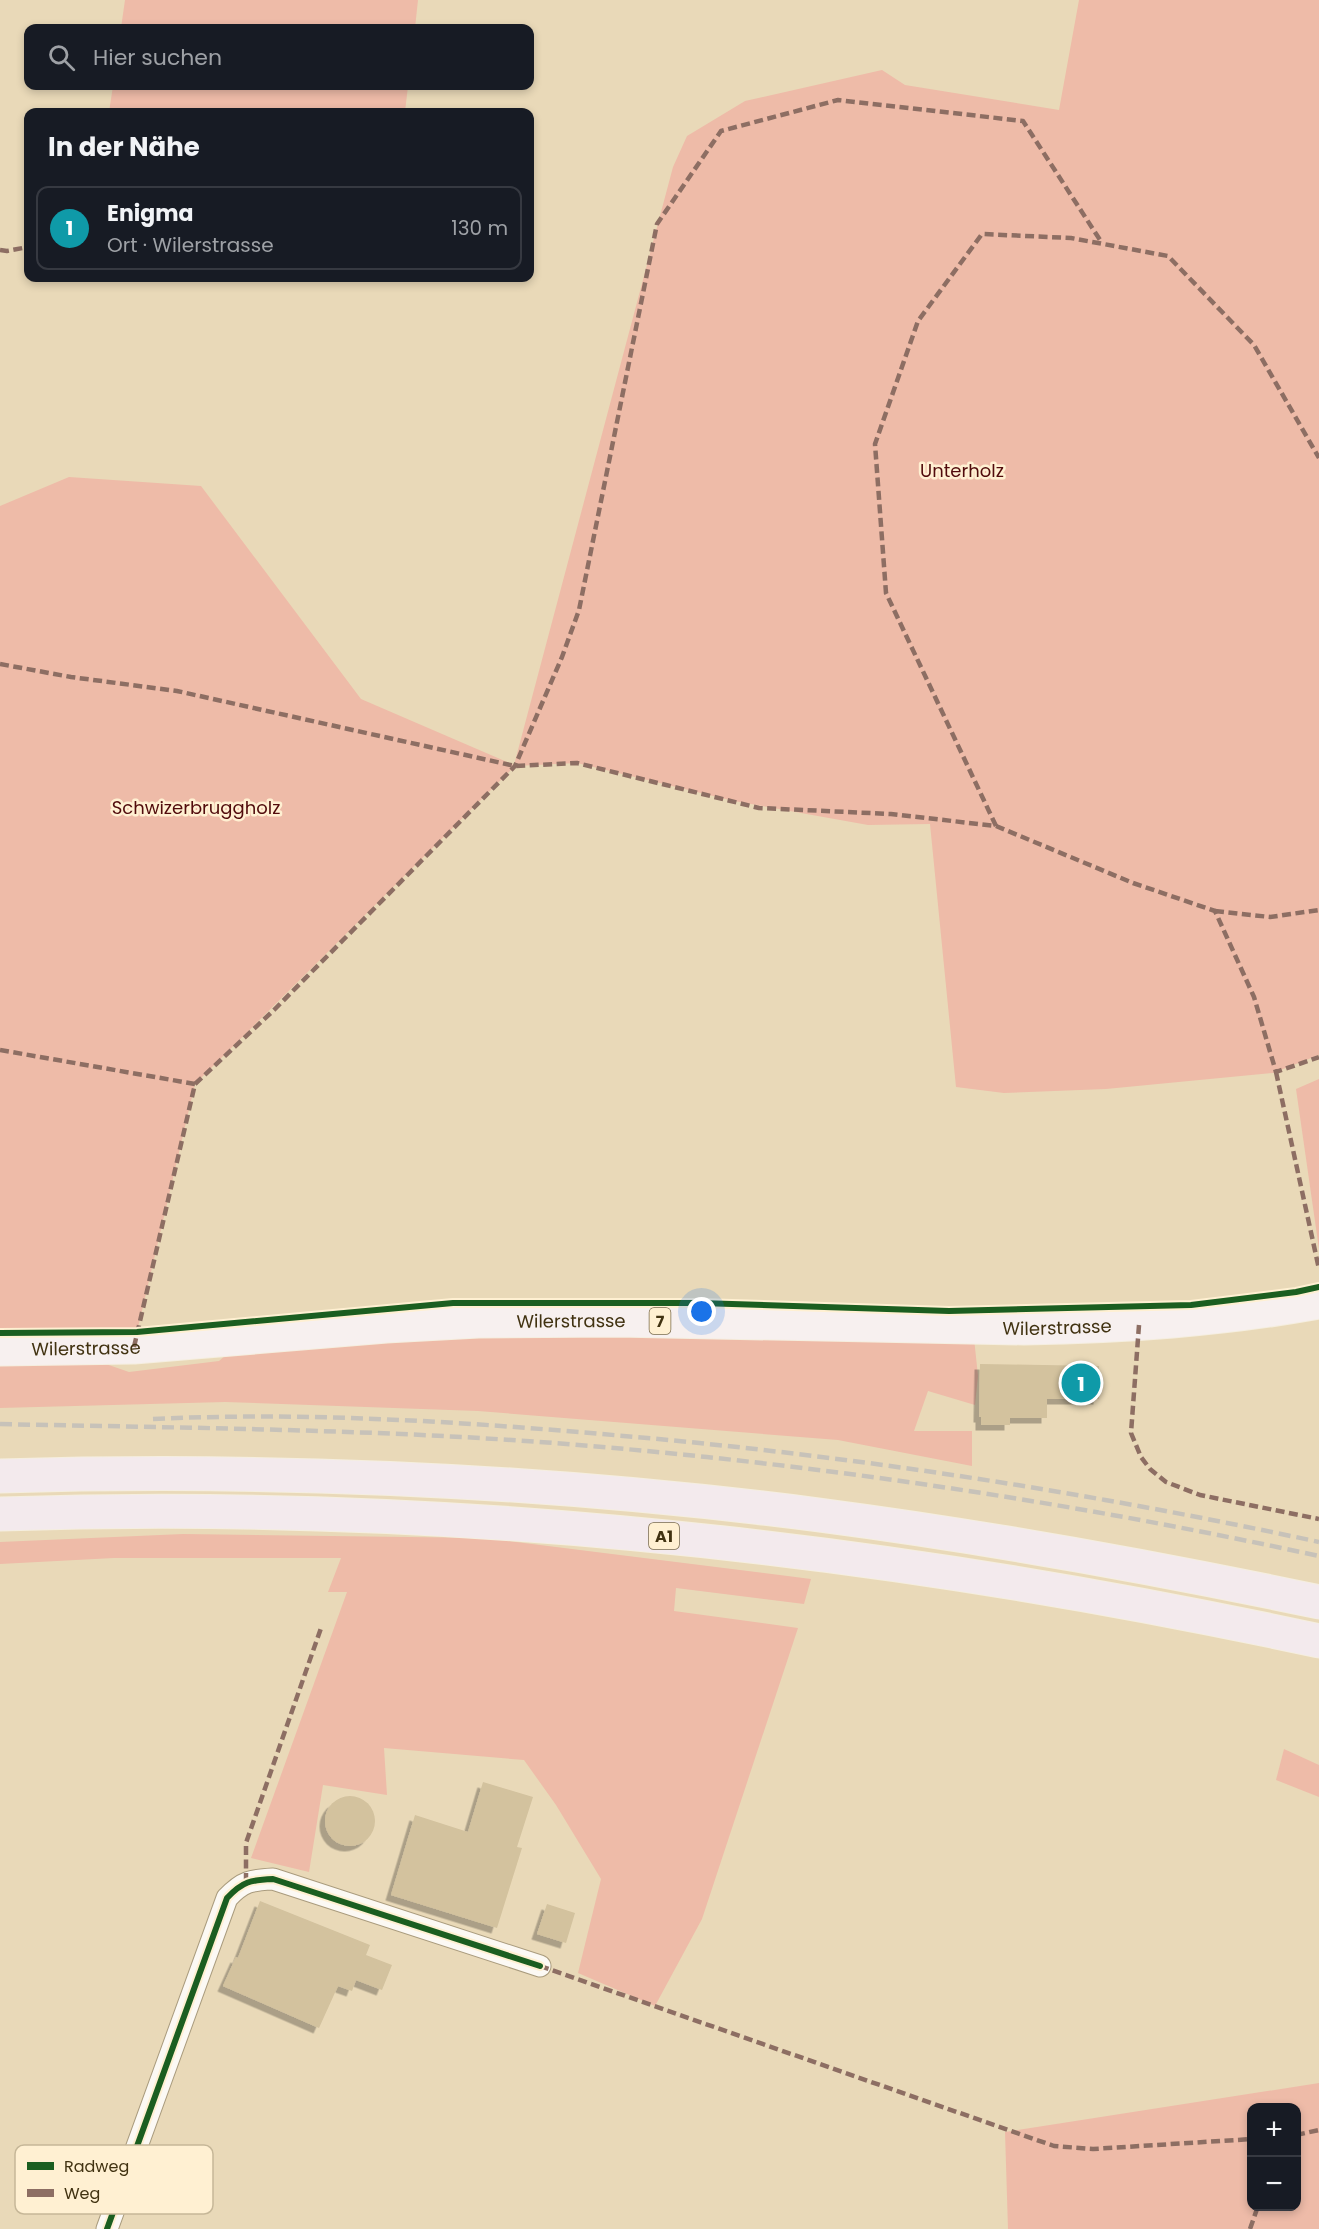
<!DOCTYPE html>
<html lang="de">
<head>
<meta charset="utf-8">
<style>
  body { margin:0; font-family:Poppins,sans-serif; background:#242831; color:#f1f3f6 }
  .controls { position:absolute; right:18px; bottom:18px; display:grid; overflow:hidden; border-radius:12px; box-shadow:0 3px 9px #0003 }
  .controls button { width:54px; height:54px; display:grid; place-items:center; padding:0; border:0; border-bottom:2px solid #363941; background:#171b24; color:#f1f3f6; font:30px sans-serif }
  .you { position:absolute; left:702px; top:1312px; width:21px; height:21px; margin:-15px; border:4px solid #fff; border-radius:50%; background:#1a73e8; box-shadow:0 0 0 9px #1a73e833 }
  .badge { display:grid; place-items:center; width:39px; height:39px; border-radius:50%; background:#7c6c4b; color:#fff; font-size:20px; font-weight:700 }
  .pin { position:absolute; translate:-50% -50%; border:3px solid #fff; box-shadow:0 2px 6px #0006 }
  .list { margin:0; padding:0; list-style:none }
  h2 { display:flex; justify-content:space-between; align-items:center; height:78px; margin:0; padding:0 24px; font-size:26px }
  h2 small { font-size:20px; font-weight:400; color:#9ea1a6 }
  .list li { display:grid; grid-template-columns:39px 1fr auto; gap:18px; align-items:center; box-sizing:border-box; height:84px; margin:0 12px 12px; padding:0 12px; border:2px solid #363941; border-radius:12px }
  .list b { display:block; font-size:22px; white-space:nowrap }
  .list p { margin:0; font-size:20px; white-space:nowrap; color:#9ea1a6 }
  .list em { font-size:20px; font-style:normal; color:#9ea1a6 }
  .icon { flex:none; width:33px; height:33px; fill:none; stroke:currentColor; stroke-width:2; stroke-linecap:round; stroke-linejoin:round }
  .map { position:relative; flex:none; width:1319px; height:2229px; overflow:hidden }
  .search { position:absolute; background:#171b24; box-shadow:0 3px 9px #0003; left:24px; top:24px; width:510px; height:66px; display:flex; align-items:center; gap:15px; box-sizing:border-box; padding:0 21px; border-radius:12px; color:#9ea1a6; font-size:22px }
  .panel { position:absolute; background:#171b24; box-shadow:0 3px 9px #0003; left:24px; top:108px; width:510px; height:174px; border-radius:12px }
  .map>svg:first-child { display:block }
</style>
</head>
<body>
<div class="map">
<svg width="1319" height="2229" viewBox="0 0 1319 2229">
  <defs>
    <filter id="shadow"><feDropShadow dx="-5.5" dy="5.5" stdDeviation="0" flood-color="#0004"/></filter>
  </defs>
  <rect width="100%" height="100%" fill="#e9d9b8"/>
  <g fill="#eebba8" fill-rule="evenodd">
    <path d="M 125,0 L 418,0 L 415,28 L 121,28 Z"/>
    <path d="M 1079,0 L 1319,0 L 1319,1055 L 1273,1073 L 1106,1089 L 1004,1093 L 956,1087 L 930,824 L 868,825 L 734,801 L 577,763 L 515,766 L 195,1084 L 137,1332 L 0,1331 L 0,506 L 69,477 L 201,486 L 361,699 L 514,765 L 673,167 L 687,136 L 745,101 L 882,70 L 905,85 L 1059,110 Z"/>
    <path d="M 113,86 L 408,86 L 405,112 L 109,112 Z"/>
    <path d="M 1319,1079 L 1319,1249 L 1296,1089 Z"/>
    <path d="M 488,1333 L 974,1338 L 978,1376 L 975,1405 L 928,1391 L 914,1431 L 972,1431 L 972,1466 L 838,1440 L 478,1411 L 225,1402 L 0,1408 L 0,1364 L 103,1363 L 129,1372 L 219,1361 L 235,1347 Z"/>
    <path d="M 183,1534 L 485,1538 L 811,1579 L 804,1604 L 676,1588 L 674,1611 L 798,1628 L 702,1919 L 655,2006 L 578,1973 L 601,1879 L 556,1805 L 524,1760 L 384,1748 L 387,1795 L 323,1785 L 309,1872 L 251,1858 L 347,1592 L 328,1592 L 341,1558 L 114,1558 L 0,1564 L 0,1542 Z"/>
    <path d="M 1284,1749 L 1319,1765 L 1319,1797 L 1276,1780 Z"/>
    <path d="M 1319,2083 L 1319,2229 L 1008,2229 L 1005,2132 ZM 1252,2108 L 1296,2108 L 1296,2206 L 1252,2206 Z"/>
  </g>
  <g fill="#d3c29e" filter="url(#shadow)">
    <path d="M 980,1364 L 1099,1366 L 1099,1399 L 1047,1399 L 1047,1418 L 1010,1418 L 1010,1425 L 981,1425 L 981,1417 L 979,1417 Z"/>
    <path d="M 483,1782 L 533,1797 L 517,1847 L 522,1848 L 497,1928 L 391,1895 L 415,1815 L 468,1832 Z"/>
    <circle cx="350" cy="1821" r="25"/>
    <path d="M 260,1901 L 370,1945 L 366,1955 L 392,1965 L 382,1990 L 356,1980 L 352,1991 L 338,1986 L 319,2028 L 223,1986 L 236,1957 L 238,1958 Z"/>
    <path d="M 547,1904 L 575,1913 L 566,1943 L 537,1934 Z"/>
  </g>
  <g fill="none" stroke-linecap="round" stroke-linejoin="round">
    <g stroke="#a99b7d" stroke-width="23">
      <path id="street" d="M 107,2229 L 227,1898 C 243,1881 251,1880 273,1879 L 540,1966"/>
    </g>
    <g stroke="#f5eedf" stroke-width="35">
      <g id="primary">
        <path id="s1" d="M 0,1349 L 134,1347 L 386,1326 L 478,1321 L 618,1320 L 1024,1328 C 1126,1326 1219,1320 1319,1302"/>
      </g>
    </g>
    <g stroke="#f5eedf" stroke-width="35">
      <g id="highway">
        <path d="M 0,1476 C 273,1468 548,1480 819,1515 C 987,1537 1153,1567 1319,1602"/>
        <path d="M 0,1514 C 443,1499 886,1547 1319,1641"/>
      </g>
    </g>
    <use href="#street" stroke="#fcf9f4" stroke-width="21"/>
    <use href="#primary" stroke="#f7f0ef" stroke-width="33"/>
    <use href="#highway" stroke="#f3eaed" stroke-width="33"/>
    <g stroke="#c7c2b9" stroke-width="4.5" stroke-dasharray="12 6" stroke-linecap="butt">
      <path d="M 153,1419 C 303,1412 453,1421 601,1434 C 843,1454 1082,1491 1319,1542"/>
      <path d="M 0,1424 C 185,1428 369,1429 554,1443 C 811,1463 1066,1501 1319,1556"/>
    </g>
    <g stroke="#8d6e63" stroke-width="4.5" stroke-dasharray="9 4.5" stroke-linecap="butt">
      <path d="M 0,250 L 7,251 L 28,247"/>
      <path d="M 0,664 L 71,677 L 177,691 L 515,766 L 577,763 L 759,808 L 891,814 L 996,826 L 1133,883 L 1215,911 L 1254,997 L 1276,1072 L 1319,1057"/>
      <path d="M 996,826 L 886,593 L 875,444 L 918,321 L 982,234 L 1071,238 L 1168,256 L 1254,345 L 1319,458"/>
      <path d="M 1215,911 L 1270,917 L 1319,910"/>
      <path d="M 0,1050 L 195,1084 L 134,1347"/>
      <path d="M 1276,1072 L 1319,1269"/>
      <path d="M 195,1084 L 274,1010 L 515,766 L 562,657 L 579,610 L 657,224 L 721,131 L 838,100 L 1023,121 L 1102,243"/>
      <path d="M 1139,1325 L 1131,1433 L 1141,1457 L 1150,1469 L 1166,1482 L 1200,1495 L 1319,1519"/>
      <path d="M 246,1882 L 246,1843 L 321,1628"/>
      <path d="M 540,1966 L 1054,2146 L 1093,2149 L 1252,2139"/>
      <path d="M 1296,2135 L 1319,2130"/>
      <path d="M 1250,2229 L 1258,2206"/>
    </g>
    <g stroke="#fff0d2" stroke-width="10">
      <g id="cycleway">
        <path d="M 0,1333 L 137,1332 L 453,1303 L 700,1303 L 949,1311 L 1191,1305 L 1296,1292 L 1319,1287"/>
        <path d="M 107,2229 L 227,1898 C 243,1881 251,1880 273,1879 L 540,1966"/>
      </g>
    </g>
    <use href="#cycleway" stroke="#1b5e20" stroke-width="6"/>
  </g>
  <g text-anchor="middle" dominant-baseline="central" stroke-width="5" stroke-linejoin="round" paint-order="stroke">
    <g fill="#fff0d2" stroke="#7a6b4b" stroke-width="1.5">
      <rect x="649.5" y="1308" width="21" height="26" rx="4.5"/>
      <rect x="649" y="1523" width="30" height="26" rx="4.5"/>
    </g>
    <g font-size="16" font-weight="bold" fill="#413211">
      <text x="660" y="1321">7</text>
      <text x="664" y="1536">A1</text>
    </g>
    <g font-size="18" fill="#510b0c" stroke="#fff0d2">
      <text x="962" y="470">Unterholz</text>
      <text x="196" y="807">Schwizerbruggholz</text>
    </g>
    <g font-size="18" fill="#413211" stroke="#fff0d2">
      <text stroke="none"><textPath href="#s1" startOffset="572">Wilerstrasse</textPath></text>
      <text stroke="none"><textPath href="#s1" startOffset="1058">Wilerstrasse</textPath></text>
      <text stroke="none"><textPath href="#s1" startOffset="86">Wilerstrasse</textPath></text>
    </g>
  </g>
  <rect x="15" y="2145" width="198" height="69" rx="9" fill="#fff0d2" stroke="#c6b798" stroke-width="1.5"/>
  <rect x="27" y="2162" width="27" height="8" fill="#1b5e20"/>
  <rect x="27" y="2189" width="27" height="8" fill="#8d6e63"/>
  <g font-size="16" fill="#413211">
    <text x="64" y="2172">Radweg</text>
    <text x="64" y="2199">Weg</text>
  </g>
</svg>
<div class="controls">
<button>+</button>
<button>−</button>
</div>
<div class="you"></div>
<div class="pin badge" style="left:1081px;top:1383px;background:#0f9aa8">1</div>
<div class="search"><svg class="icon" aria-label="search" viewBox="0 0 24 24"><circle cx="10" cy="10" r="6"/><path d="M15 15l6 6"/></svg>Hier suchen</div>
<section class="panel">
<h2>In der Nähe<small></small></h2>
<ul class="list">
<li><span class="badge" style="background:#0f9aa8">1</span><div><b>Enigma</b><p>Ort · Wilerstrasse</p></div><em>130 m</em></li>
</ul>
</section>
</div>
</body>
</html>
